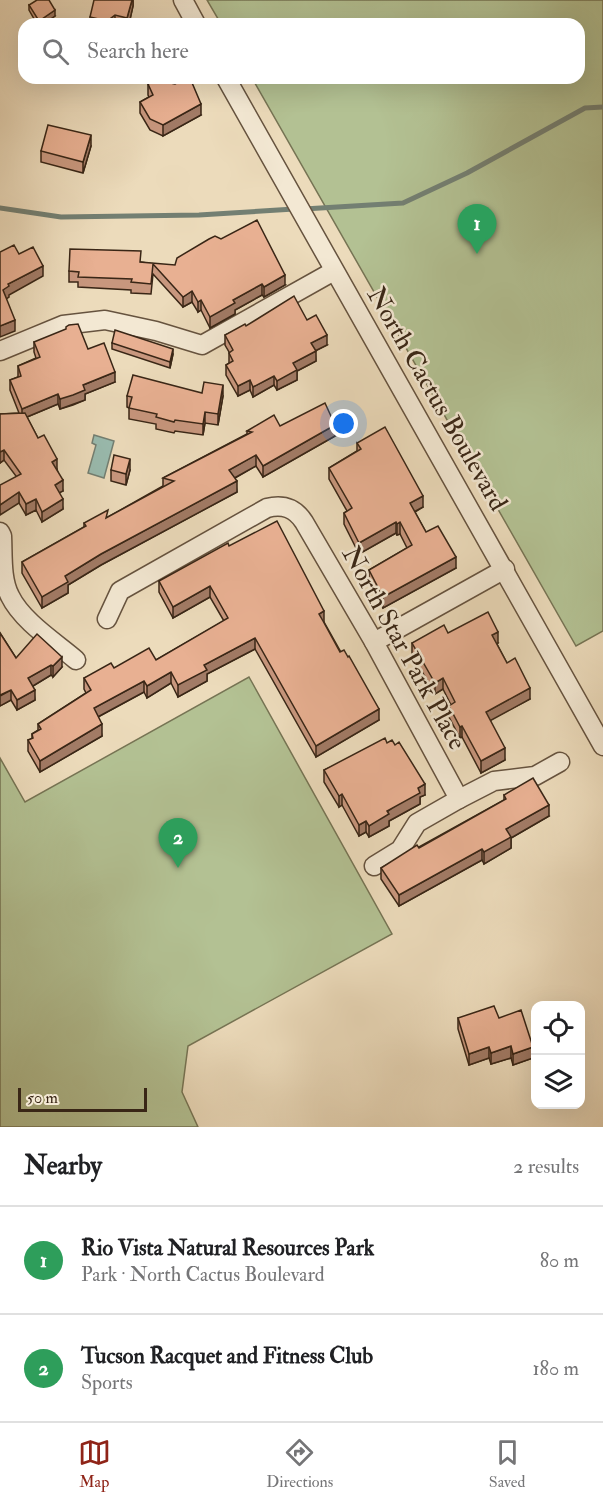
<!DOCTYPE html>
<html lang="en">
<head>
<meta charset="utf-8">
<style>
  body { margin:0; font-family:"IM FELL Double Pica",serif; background:#f6f6f6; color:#202124 }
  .controls { position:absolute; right:18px; bottom:18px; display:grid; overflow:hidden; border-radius:12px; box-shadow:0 6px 24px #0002 }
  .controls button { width:54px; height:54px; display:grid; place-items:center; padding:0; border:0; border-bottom:2px solid #e0e0e0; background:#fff; color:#202124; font:30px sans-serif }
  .scale { position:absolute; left:18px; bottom:15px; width:129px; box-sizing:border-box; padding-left:6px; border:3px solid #392616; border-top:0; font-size:16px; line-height:21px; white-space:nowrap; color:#392616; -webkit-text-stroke:4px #f3e8d3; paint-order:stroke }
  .you { position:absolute; left:344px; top:424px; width:21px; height:21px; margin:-15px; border:4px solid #fff; border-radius:50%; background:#1a73e8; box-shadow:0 0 0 9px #1a73e833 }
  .badge { display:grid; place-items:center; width:39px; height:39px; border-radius:50%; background:#8f2418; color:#fff; font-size:20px; font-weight:700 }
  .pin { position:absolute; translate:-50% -50px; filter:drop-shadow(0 2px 3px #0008) }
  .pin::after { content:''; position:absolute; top:32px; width:21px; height:18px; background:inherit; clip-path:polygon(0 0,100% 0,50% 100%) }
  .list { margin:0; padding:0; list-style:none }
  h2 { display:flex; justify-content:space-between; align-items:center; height:78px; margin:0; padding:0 24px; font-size:26px }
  h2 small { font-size:20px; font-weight:400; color:#757577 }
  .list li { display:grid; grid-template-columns:39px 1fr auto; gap:18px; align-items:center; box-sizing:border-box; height:108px; padding:0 24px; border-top:2px solid #e0e0e0 }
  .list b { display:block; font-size:22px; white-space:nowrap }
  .list p { margin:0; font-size:20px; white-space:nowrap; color:#757577 }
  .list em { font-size:20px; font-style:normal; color:#757577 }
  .icon { flex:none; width:33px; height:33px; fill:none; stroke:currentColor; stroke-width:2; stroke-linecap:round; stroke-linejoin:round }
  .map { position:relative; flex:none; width:603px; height:1127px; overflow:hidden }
  .search { position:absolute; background:#fff; box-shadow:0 6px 24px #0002; left:18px; right:18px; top:18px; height:66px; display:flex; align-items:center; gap:15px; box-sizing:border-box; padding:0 21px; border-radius:18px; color:#757577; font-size:22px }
  .sheet { height:294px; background:#fff }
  nav { display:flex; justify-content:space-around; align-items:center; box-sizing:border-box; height:84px; border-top:2px solid #e0e0e0; background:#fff; font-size:16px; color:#757577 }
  nav a { display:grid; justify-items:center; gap:3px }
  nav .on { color:#8f2418 }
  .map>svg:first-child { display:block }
</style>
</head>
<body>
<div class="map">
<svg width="603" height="1127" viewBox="0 0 603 1127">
  <rect width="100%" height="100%" fill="#ecdbbb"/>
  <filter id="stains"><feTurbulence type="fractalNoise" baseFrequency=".00333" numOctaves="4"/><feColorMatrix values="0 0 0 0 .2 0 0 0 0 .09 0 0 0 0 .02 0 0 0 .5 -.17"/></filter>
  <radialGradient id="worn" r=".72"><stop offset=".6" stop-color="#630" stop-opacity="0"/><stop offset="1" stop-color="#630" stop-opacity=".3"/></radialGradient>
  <g fill="#b3c193" stroke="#767454" stroke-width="1.5">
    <path d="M 207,0 L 603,0 L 603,631 L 576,646 L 252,78 L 579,78 L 579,24 L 221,24 Z"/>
    <path d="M 249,677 L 392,934 L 188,1046 L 182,1092 L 198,1127 L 0,1127 L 0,758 L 25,802 Z"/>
  </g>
  <path fill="#99bbaf" stroke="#737f72" stroke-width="1.5" d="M 94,435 L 114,441 L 104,478 L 88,473 L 96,445 L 92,443 Z"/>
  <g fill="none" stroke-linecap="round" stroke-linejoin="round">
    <g stroke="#737f72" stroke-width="5">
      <path d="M 0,208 L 61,217 L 199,215 L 294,209"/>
      <path d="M 304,209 L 403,203 L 467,173 L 585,108 L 603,107"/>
    </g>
    <g stroke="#66533f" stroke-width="21">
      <g id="minor">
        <path d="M 183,0 L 196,24"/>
        <path d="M 226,78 L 603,746"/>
        <path d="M 0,351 L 63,325 L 105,320 L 156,331 L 202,345 L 334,271"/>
        <path d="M 0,532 L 2,536 C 3,555 1,579 10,596 C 22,621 55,642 76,660"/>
        <path d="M 107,619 L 120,591 L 267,508 C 283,504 295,508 304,522 L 374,642 L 459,799"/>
        <path d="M 374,642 L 505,569"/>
        <path d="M 374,866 L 400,850 L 417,823 L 459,799 L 494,781 L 535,776 L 560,762"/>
      </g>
    </g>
    <use href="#minor" stroke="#f3e8d3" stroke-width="18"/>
  </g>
  <g fill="#c8977e" stroke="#392616" stroke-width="1.5">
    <path d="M 133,0 L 133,6 L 129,24 L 90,24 L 90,17 Z"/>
    <path d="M 29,5 L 55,16 L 43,24 L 37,24 L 29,10 Z"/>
    <path d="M 148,84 L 201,115 L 163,136 L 150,130 L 140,113 L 140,102 L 149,97 L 148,95 Z"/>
    <path d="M 91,146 L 83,173 L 41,162 L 41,151 Z"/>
    <path d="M 141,262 L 285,285 L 264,297 L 262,295 L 235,310 L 235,314 L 210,328 L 201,310 L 198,312 L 192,302 L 183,307 L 153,274 L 151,294 L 131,293 L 131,290 L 78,287 L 78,282 L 69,282 L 69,271 Z"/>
    <path d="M 246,326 L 327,345 L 315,351 L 316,361 L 297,371 L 297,380 L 277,390 L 274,385 L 253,397 L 250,390 L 238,396 L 226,375 L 226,365 L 229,363 L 229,352 L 225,345 L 225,335 Z"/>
    <path d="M 34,342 L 88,349 L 115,382 L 85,394 L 85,400 L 73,405 L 60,409 L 58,404 L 27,417 L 38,438 L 57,469 L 63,491 L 59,492 L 63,509 L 42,522 L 36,510 L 26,515 L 19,503 L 16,476 L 4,460 L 0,463 L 0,414 L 19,413 L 10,390 L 10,380 L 18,377 L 18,366 L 36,358 L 34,352 Z"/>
    <path d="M 112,343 L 173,354 L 170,368 L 112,349 Z"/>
    <path d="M 202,393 L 223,396 L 218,425 L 205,423 L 203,435 L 175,431 L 174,433 L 156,429 L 156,424 L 129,419 L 129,408 L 127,407 L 127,396 Z"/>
    <path d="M 280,426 L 335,436 L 263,477 L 256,466 L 235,478 L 237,492 L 101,565 L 68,585 L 68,593 L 42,608 L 22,573 L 22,562 L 84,527 L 84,523 L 108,517 L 163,486 L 163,478 L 247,434 L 247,431 Z"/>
    <path d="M 357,443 L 423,507 L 415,512 L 426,532 L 456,568 L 383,608 L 369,581 L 369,570 L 407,548 L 400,534 L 397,535 L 396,533 L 359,554 L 344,524 L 344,513 L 347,511 L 329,479 L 329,468 L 357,451 Z"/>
    <path d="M 111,470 L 130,470 L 126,485 L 111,481 Z"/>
    <path d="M 229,546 L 324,622 L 379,720 L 316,757 L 255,649 L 207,674 L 207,681 L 178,697 L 171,683 L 147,698 L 144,692 L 98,717 L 102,736 L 40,772 L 28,751 L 28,740 L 32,739 L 32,734 L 38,730 L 38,724 L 86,693 L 84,689 L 84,678 L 114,668 L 156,660 L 224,621 L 210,597 L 173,618 L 159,592 L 159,581 Z"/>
    <path d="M 0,633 L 16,658 L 62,667 L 53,677 L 51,675 L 33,686 L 35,700 L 17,710 L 11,700 L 0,706 Z"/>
    <path d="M 448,633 L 498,643 L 497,644 L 507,663 L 530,699 L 490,720 L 505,760 L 481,773 L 462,737 L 460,738 L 449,717 L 449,706 L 451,705 L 443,689 L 435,694 L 412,654 L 412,643 Z"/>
    <path d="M 387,743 L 425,795 L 420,797 L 420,804 L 389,821 L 389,826 L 369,837 L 366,832 L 359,836 L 342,805 L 339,807 L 324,782 L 324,770 Z"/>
    <path d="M 504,795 L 549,816 L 511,838 L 511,848 L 484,864 L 482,860 L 399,906 L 381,879 L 381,868 L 504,800 Z"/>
    <path d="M 458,1018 L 499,1018 L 533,1058 L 513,1065 L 511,1058 L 491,1064 L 489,1058 L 469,1065 L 458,1029 Z"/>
  </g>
  <g fill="#a27b66" stroke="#392616" stroke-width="1.5">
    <path d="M 132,0 L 133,0 L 133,6 L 129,24 L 127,24 L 127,18 Z"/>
    <path d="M 55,10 L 55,16 L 43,24 L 39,24 L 39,21 Z"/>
    <path d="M 115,15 L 115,24 L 107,24 L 107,21 Z"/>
    <path d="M 201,104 L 201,115 L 163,136 L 163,125 Z"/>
    <path d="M 91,135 L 91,146 L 83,173 L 83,162 Z"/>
    <path d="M 43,266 L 43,276 L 9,295 L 9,297 L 3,301 L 3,290 L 8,284 Z"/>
    <path d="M 285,275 L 285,285 L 264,297 L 264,287 Z"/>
    <path d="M 262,284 L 262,295 L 235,310 L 235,314 L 210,328 L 210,317 L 233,300 Z"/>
    <path d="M 192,291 L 192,302 L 183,307 L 183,297 Z"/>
    <path d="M 201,300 L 201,310 L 198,312 L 198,302 Z"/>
    <path d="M 15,320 L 15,331 L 0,337 L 0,326 Z"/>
    <path d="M 327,335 L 327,345 L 311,353 L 311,343 Z"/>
    <path d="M 173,349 L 173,354 L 170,368 L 170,362 Z"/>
    <path d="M 316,351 L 316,361 L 297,371 L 297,380 L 277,390 L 277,381 L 293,363 Z"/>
    <path d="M 115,372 L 115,382 L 85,394 L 85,400 L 60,409 L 60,399 L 83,385 Z"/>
    <path d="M 274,376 L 274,385 L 253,397 L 253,387 Z"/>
    <path d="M 250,380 L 250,390 L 238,396 L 238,386 Z"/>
    <path d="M 223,385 L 223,396 L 218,425 L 218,414 Z"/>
    <path d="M 58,394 L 58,404 L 22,419 L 22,409 Z"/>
    <path d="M 205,412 L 205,423 L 203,435 L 203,424 Z"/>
    <path d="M 335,425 L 335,436 L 263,477 L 263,466 Z"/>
    <path d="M 4,450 L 4,460 L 0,463 L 0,452 Z"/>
    <path d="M 256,455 L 256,466 L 229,481 L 229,470 Z"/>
    <path d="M 57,459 L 57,469 L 52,472 L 52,462 Z"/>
    <path d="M 130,459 L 130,470 L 126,485 L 126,474 Z"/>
    <path d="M 63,480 L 63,491 L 55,495 L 55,485 Z"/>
    <path d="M 237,481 L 237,492 L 101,565 L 68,585 L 68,593 L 42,608 L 42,597 L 65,576 L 101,554 Z"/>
    <path d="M 19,492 L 19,503 L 0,515 L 0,505 Z"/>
    <path d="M 423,496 L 423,507 L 410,514 L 410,503 Z"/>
    <path d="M 36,499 L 36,510 L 26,515 L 26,504 Z"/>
    <path d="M 63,499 L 63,509 L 42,522 L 42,512 Z"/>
    <path d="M 396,522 L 396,533 L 359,554 L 359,543 Z"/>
    <path d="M 400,522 L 400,534 L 397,535 L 397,524 Z"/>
    <path d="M 456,557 L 456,568 L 383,608 L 383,597 Z"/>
    <path d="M 210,586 L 210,597 L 173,618 L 173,607 Z"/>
    <path d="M 324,611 L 324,622 L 319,625 L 319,614 Z"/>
    <path d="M 498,632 L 498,643 L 492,646 L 492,635 Z"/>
    <path d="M 255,638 L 255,649 L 207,674 L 207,681 L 178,697 L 178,685 L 204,665 Z"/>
    <path d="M 62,657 L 62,667 L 53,677 L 53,666 Z"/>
    <path d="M 51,665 L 51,675 L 28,689 L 28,678 Z"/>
    <path d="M 171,672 L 171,683 L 147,698 L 147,686 Z"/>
    <path d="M 443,678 L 443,689 L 435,694 L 435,683 Z"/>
    <path d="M 144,681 L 144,692 L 94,719 L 94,708 Z"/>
    <path d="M 530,688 L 530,699 L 486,723 L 486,712 Z"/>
    <path d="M 11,690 L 11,700 L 0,706 L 0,696 Z"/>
    <path d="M 35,690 L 35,700 L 17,710 L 17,700 Z"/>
    <path d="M 379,709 L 379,720 L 316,757 L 316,746 Z"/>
    <path d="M 102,724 L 102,736 L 40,772 L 40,761 Z"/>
    <path d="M 462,726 L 462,737 L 460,738 L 460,727 Z"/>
    <path d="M 505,748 L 505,760 L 481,773 L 481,761 Z"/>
    <path d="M 425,784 L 425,795 L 420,797 L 420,804 L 389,821 L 389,826 L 369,837 L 369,826 L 418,788 Z"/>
    <path d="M 342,794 L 342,805 L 339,807 L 339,796 Z"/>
    <path d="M 549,805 L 549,816 L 511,838 L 511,848 L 484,864 L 484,852 L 506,829 Z"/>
    <path d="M 366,821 L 366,832 L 359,836 L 359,825 Z"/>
    <path d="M 482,849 L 482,860 L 399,906 L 399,895 Z"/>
    <path d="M 511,1046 L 511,1058 L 491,1064 L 491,1053 Z"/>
    <path d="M 489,1047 L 489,1058 L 469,1065 L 469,1054 Z"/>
    <path d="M 533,1047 L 533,1058 L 513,1065 L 513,1054 Z"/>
  </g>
  <g fill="#e8b092" stroke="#392616" stroke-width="1.5">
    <path d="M 37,0 L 49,0 L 55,10 L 39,21 L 29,5 Z"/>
    <path d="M 94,0 L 132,0 L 127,18 L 115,15 L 107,21 L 90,17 Z"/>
    <path d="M 187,78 L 190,78 L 201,104 L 163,125 L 150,119 L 140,102 L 153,95 L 148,84 L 156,80 L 175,84 Z"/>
    <path d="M 48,125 L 91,135 L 83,162 L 41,151 Z"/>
    <path d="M 257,220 L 285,275 L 264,287 L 262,284 L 233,300 L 235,303 L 210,317 L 201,300 L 198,302 L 192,291 L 183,297 L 153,264 L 151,284 L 131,282 L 132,279 L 78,277 L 79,272 L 69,271 L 70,249 L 141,251 L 140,262 L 175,265 L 177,258 L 209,239 L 215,236 L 221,239 Z"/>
    <path d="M 14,245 L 19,254 L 33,247 L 43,266 L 8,284 L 9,286 L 3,290 L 15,320 L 0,326 L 0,252 Z"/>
    <path d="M 294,296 L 307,320 L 316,315 L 327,335 L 311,343 L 316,351 L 293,363 L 297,370 L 277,381 L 274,376 L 253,387 L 250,380 L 238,386 L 226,365 L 233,361 L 229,353 L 233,350 L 225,335 L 245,324 L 246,326 Z"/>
    <path d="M 78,324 L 88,349 L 104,343 L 115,372 L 83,385 L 85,390 L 73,395 L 60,399 L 58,394 L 22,409 L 10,380 L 21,376 L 18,366 L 40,357 L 34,342 L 66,329 L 66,327 L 69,325 Z"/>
    <path d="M 115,330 L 173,349 L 170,362 L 112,343 Z"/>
    <path d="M 133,375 L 202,393 L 204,382 L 223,385 L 218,414 L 205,412 L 203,424 L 175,420 L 174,422 L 156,417 L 157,414 L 129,408 L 132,397 L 127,396 Z"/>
    <path d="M 325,403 L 335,425 L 263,466 L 256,455 L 229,470 L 237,481 L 101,554 L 65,576 L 68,582 L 42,597 L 22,562 L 86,526 L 84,523 L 108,510 L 106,518 L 174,481 L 163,478 L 252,432 L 247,431 L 274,415 L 280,426 Z"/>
    <path d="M 25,413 L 38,438 L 44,435 L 57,459 L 52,462 L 63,480 L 55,485 L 63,499 L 42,512 L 36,499 L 26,504 L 19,492 L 0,505 L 0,485 L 21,474 L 4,450 L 0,452 L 0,414 Z"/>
    <path d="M 385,427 L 423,496 L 410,503 L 426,532 L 438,526 L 456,557 L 383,597 L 369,570 L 412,545 L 400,522 L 397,524 L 396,522 L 359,543 L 344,513 L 352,508 L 329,468 L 361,449 L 357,443 Z"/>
    <path d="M 114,455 L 130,459 L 126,474 L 111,470 Z"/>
    <path d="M 277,521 L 324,611 L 319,614 L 323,621 L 340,652 L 344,650 L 348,657 L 349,656 L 379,709 L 316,746 L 255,638 L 204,665 L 207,670 L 178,685 L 171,672 L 147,686 L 144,681 L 94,708 L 102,724 L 40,761 L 28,740 L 33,738 L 32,734 L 41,729 L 38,724 L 91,690 L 84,678 L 111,663 L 114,668 L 149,648 L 156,660 L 228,618 L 210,586 L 173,607 L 159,581 L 228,543 L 229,546 Z"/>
    <path d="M 488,612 L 498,632 L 492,635 L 507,663 L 515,658 L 530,688 L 486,712 L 505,748 L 481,761 L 462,726 L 460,727 L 449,706 L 455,702 L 443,678 L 435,683 L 412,643 L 444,625 L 448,633 Z"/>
    <path d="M 0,633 L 16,658 L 37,634 L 62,657 L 53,666 L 51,665 L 28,678 L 35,690 L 17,700 L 11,690 L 0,695 Z"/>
    <path d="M 385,738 L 387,743 L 392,740 L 395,745 L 399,742 L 425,784 L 418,788 L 420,793 L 387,811 L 389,814 L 369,826 L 366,821 L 359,825 L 342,794 L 339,796 L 324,770 Z"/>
    <path d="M 533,778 L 549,805 L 506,829 L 511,837 L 484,852 L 482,849 L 399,895 L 381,868 L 417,845 L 419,848 L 506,799 L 504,795 Z"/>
    <path d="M 494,1006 L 499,1018 L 521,1010 L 533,1047 L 513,1054 L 511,1046 L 491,1053 L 489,1047 L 469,1054 L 458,1018 Z"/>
  </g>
  <g text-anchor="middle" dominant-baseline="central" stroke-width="5" stroke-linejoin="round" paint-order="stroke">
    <g font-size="26" fill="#392616" stroke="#f3e8d3">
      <text transform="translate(437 399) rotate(60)">North Cactus Boulevard</text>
      <text transform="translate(404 648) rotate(61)">North Star Park Place</text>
    </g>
  </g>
  <rect width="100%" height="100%" filter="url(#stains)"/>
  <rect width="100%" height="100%" fill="url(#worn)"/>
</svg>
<div class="controls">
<button><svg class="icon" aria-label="locate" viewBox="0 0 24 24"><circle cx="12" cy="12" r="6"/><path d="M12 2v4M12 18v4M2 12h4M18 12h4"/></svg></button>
<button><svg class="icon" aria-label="layers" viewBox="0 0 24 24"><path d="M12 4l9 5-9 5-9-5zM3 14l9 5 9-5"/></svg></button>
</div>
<div class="scale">50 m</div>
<div class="you"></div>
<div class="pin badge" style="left:477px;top:254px;background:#2e9e5b">1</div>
<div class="pin badge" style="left:178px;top:868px;background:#2e9e5b">2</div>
<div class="search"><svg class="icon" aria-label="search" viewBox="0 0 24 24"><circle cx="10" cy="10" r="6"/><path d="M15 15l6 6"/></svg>Search here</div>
</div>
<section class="sheet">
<h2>Nearby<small>2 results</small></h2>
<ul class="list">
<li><span class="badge" style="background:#2e9e5b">1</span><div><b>Rio Vista Natural Resources Park</b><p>Park · North Cactus Boulevard</p></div><em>80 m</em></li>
<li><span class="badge" style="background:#2e9e5b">2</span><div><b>Tucson Racquet and Fitness Club</b><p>Sports</p></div><em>180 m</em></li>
</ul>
</section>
<nav>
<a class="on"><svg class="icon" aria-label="map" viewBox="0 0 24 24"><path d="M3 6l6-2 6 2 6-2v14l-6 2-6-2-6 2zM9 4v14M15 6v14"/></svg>Map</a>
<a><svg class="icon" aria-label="directions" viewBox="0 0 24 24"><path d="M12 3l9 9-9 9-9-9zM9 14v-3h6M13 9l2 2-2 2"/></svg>Directions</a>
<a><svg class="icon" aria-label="saved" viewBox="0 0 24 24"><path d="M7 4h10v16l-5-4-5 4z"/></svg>Saved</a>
</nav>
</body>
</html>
